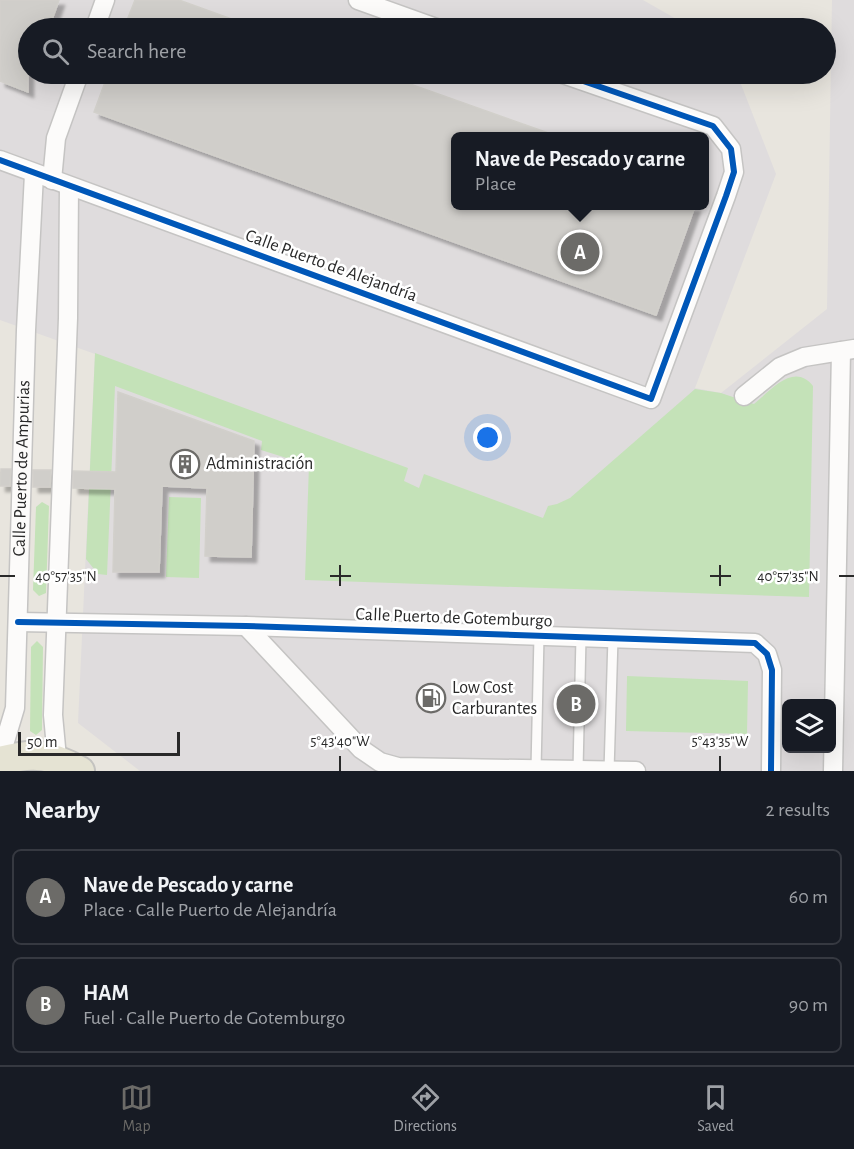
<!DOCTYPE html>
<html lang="en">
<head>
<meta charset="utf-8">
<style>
  body { margin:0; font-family:"Alegreya Sans",sans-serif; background:#20242c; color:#f1f3f6 }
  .controls { position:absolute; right:18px; bottom:18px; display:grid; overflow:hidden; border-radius:9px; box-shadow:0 6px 24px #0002 }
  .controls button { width:54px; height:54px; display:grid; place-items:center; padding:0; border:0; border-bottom:2px solid #363941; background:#171b24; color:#f1f3f6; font:30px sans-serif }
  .scale { position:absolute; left:18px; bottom:15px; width:162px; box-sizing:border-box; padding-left:6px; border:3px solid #292929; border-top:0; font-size:16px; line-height:21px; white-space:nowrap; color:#292929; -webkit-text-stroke:4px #fff; paint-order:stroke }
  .you { position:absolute; left:488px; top:438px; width:21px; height:21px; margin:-15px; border:4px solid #fff; border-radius:50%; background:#1a73e8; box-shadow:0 0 0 9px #1a73e833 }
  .badge { display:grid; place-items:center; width:39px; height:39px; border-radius:50%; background:#6c6b68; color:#fff; font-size:20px; font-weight:700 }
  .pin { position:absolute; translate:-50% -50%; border:3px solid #fff; box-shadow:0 2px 6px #0006 }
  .popup { position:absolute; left:451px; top:132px; width:258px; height:78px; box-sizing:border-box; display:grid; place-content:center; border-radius:9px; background:#171b24; filter:drop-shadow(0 2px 4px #0005); font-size:20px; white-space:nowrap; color:#9ea1a6 }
  .popup b { font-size:22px; color:#f1f3f6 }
  .popup::after { content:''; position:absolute; left:50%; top:100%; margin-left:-12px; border:12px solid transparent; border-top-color:#171b24 }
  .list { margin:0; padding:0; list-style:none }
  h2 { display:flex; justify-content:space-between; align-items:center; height:78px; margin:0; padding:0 24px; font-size:26px }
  h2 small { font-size:20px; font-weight:400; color:#9ea1a6 }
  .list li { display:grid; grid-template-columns:39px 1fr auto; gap:18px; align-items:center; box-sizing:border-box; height:96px; margin:0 12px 12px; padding:0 12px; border:2px solid #363941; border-radius:9px }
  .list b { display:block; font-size:22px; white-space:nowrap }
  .list p { margin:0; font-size:20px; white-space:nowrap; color:#9ea1a6 }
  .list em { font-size:20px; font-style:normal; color:#9ea1a6 }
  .icon { flex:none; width:33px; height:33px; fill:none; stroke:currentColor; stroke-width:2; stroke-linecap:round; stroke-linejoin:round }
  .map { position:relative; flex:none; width:854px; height:771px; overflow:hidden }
  .search { position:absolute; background:#171b24; box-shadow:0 6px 24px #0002; left:18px; right:18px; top:18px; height:66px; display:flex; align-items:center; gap:15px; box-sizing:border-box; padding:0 21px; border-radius:33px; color:#9ea1a6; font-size:22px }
  .sheet { height:294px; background:#171b24 }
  nav { display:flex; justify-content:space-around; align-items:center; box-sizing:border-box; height:84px; border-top:2px solid #363941; background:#171b24; font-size:16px; color:#9ea1a6 }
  nav a { display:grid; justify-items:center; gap:3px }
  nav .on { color:#6c6b68 }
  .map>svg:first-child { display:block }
</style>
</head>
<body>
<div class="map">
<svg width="854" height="771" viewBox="0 0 854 771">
  <defs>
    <filter id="shadow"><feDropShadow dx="5.5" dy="5.5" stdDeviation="1.5" flood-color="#0004"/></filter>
  </defs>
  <rect width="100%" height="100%" fill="#e8e5de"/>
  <path fill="#dfdcdd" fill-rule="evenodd" d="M 0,0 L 643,0 L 692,28 L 28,28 L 28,74 L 737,74 L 776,174 L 695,388 L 721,393 L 827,309 L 832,0 L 854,0 L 854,771 L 140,771 L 78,723 L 95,354 L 0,320 ZM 456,136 L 704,136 L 704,206 L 456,206 ZM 786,704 L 832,704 L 832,748 L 786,748 Z"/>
  <g fill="#c4e2b8">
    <path d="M 95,353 L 408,468 L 404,481 L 419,488 L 424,474 L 543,518 L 548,506 L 557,504 L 570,498 L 695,389 L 721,393 L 754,404 C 771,390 794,362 813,386 L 809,597 L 305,580 L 309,465 L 261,450 L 262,441 L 115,386 L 107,575 L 98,574 L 86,559 Z"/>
    <path d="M 169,497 L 201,498 L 199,578 L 166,577 Z"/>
    <path d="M 42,502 L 49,506 L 46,593 L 39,596 L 33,590 L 36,507 Z"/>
    <path d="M 37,641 L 43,647 L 42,730 L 36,735 L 30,731 L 31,647 Z"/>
    <path d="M 627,676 L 748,681 L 747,734 L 626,731 Z"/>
  </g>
  <g fill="#d0ceca" stroke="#d2d0cb" stroke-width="1.5" filter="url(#shadow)">
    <path d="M 0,0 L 59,0 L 49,28 L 28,28 L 28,92 L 0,81 Z"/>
    <path d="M 135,0 L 179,0 L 251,26 L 251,28 L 124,28 Z"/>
    <path d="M 108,74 L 382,74 L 551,134 L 550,136 L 456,136 L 456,206 L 695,206 L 656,315 L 94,112 Z"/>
    <path d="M 118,392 L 254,441 L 251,557 L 205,556 L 207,488 L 162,486 L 159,572 L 113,572 L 115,489 L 73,488 L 73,471 L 116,472 Z"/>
    <path d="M 1,469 L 11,469 L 10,486 L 0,486 Z"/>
    <path d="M 33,470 L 51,470 L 50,487 L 33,487 Z"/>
  </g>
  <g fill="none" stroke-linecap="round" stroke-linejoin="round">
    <g stroke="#c5c4c3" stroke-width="12">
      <g id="service">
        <path d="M 536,769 L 539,636"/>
        <path d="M 578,770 L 581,637"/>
        <path d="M 609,771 L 613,638"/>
      </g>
    </g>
    <g stroke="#c5c4c3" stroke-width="21">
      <g id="minor">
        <path d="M 358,0 L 436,28"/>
        <path d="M 95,28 L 105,0"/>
        <path d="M 0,160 L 651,399 L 726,196 L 734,172 L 731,149 L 713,126 L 563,74"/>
        <path d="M 52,180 L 56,138 L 79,74"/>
        <path d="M 744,396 L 780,367 L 804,357 L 854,349"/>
        <path d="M 18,622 L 246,626 L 755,643 L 767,654 L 772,670 L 771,771"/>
        <path d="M 246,626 L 361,749 L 380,762 L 398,767 L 636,771"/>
        <path id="s1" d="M 0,758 L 15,708 L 26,330 L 34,174"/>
        <path d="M 57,758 L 53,715 L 68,318 L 69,186"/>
        <path d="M 833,771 L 841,351"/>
      </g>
    </g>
    <g stroke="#c4c3c0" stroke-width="32">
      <path id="primary" d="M 0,761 C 34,752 49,754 80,771"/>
    </g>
    <use href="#service" stroke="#fcfbfa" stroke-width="9"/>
    <use href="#minor" stroke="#fcfbfa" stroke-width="18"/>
    <use href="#primary" stroke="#e5e3d3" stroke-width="28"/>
    <g stroke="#fff" stroke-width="10">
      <g id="cycleway">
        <path d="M 0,160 L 651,399 L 726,196 L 734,172 L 731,149 L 713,126 L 563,74"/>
        <path d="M 18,622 L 246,626 L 755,643 L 767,654 L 772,670 L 771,771"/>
      </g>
    </g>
    <use href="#cycleway" stroke="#0057b8" stroke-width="6"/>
  </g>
  <path fill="none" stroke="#292929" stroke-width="2" d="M 340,565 L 340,586M 720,565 L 720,586M 0,576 L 15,576M 330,576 L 351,576M 710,576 L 731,576M 839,576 L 854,576M 340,756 L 340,771M 720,756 L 720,771"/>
  <defs>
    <g id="building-ring" transform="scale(1.5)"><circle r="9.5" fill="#fff" stroke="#6c6b68" stroke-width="1.5"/><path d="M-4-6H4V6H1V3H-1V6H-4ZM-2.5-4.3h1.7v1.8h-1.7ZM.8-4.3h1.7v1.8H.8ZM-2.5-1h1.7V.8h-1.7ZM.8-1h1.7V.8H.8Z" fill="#6c6b68"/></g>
    <g id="fuel-ring" transform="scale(1.5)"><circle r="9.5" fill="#fff" stroke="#6c6b68" stroke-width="1.5"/><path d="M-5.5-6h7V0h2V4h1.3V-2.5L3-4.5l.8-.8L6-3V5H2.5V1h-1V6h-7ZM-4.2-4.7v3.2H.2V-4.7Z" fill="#6c6b68"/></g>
  </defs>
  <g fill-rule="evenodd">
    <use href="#building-ring" x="185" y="464"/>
    <use href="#fuel-ring" x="431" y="698"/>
  </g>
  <g text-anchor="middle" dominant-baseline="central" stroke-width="5" stroke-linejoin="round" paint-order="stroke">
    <g font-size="18" fill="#292929" stroke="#fff">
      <text transform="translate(331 266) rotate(20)">Calle Puerto de Alejandría</text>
      <text stroke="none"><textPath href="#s1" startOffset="292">Calle Puerto de Ampurias</textPath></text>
      <text transform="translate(454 618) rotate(2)">Calle Puerto de Gotemburgo</text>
    </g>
    <g font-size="18" fill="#292929" stroke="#fff" text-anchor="start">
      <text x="206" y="464">Administración</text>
      <text x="452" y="688">Low Cost<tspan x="452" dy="21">Carburantes</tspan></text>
    </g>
  </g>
  <g font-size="15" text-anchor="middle" fill="#292929" stroke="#fff" stroke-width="5" stroke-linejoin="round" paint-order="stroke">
    <text x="66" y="581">40°57'35"N</text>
    <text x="788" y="581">40°57'35"N</text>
    <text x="340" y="746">5°43'40"W</text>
    <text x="720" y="746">5°43'35"W</text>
  </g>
</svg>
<div class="controls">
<button><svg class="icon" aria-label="layers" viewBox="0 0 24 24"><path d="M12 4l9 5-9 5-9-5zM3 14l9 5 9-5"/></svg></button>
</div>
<div class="scale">50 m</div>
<div class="you"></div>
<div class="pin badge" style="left:580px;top:252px">A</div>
<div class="popup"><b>Nave de Pescado y carne</b>Place</div>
<div class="pin badge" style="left:576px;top:704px">B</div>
<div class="search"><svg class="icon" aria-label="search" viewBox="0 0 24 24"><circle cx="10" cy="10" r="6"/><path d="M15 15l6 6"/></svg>Search here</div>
</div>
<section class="sheet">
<h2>Nearby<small>2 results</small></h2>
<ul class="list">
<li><span class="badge">A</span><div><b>Nave de Pescado y carne</b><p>Place · Calle Puerto de Alejandría</p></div><em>60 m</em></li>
<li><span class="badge">B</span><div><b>HAM</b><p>Fuel · Calle Puerto de Gotemburgo</p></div><em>90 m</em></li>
</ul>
</section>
<nav>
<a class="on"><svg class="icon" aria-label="map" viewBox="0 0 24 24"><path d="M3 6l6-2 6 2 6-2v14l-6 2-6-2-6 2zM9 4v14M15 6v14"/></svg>Map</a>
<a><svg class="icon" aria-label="directions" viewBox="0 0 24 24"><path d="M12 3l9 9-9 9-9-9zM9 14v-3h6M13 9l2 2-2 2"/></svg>Directions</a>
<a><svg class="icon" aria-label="saved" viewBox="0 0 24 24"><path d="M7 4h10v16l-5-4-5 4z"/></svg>Saved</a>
</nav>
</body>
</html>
